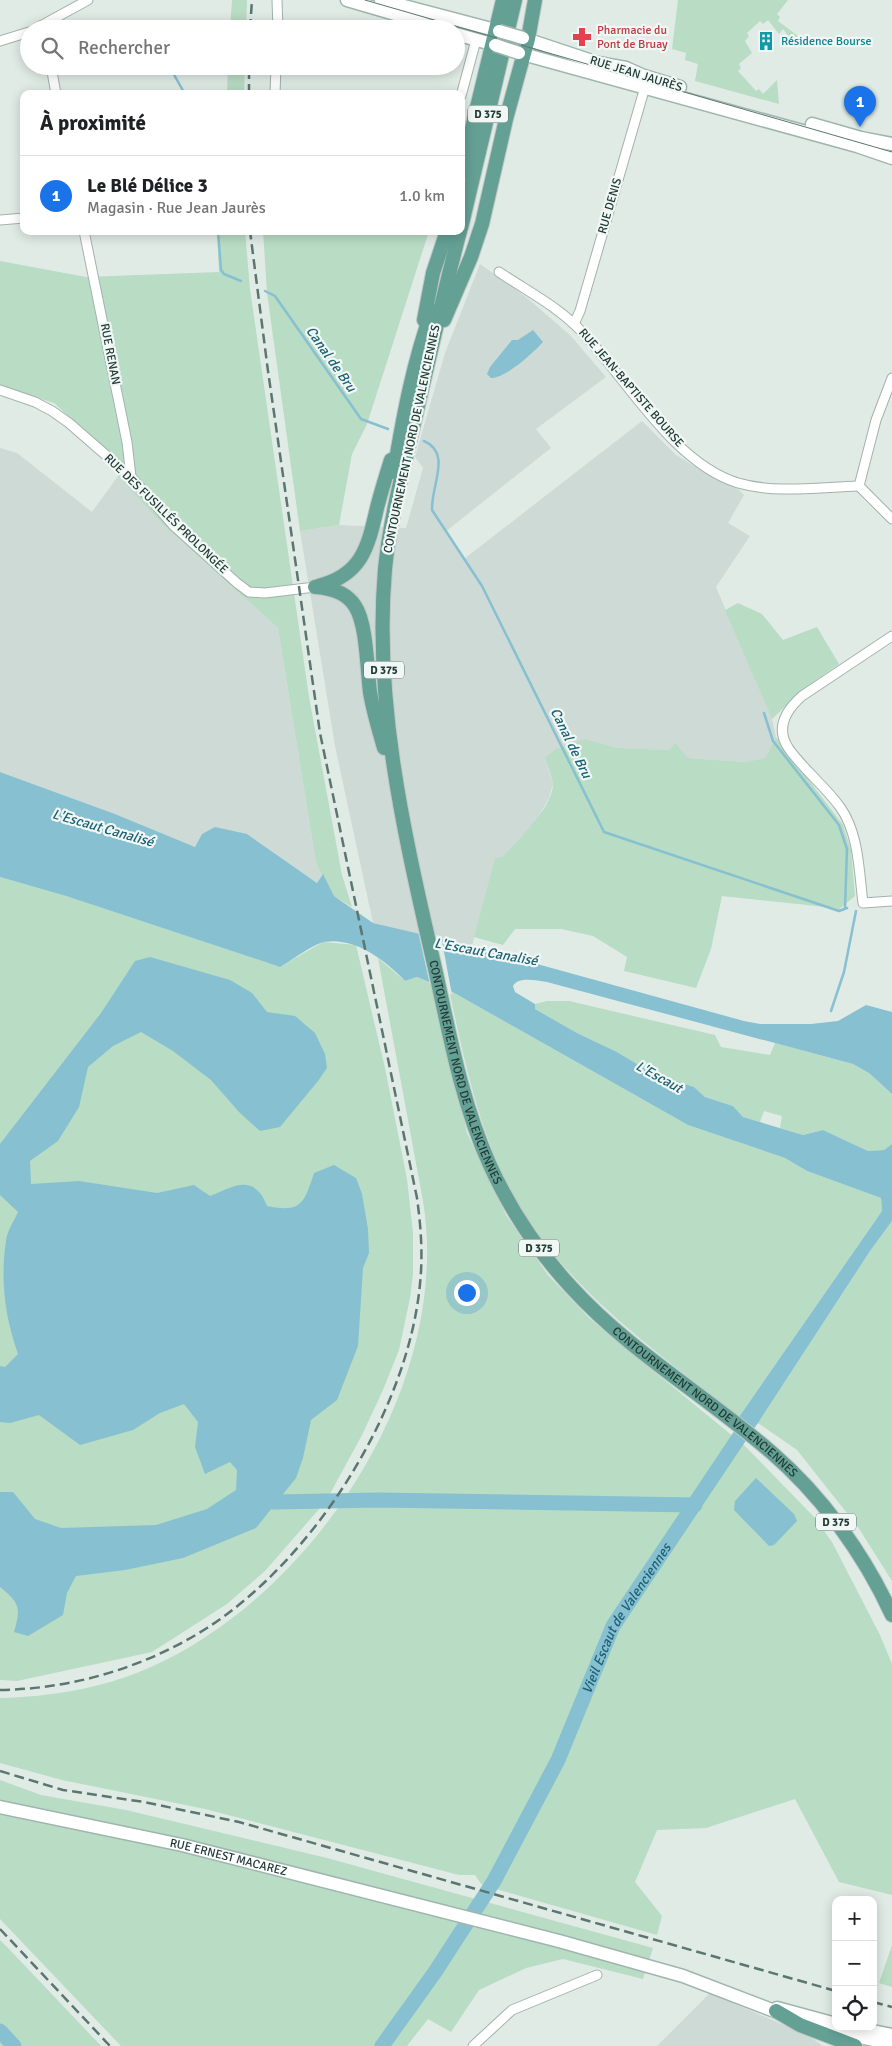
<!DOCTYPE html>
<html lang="fr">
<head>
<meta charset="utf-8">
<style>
  body { margin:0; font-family:Signika,sans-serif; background:#f2f2f2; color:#202124 }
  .controls { position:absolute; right:15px; bottom:15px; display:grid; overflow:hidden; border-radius:10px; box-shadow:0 2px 12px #0003 }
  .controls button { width:45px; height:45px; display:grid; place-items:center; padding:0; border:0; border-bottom:1px solid #e0e0e0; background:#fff; color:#202124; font:25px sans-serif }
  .you { position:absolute; left:466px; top:1292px; width:18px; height:18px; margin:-12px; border:4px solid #fff; border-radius:50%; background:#1a73e8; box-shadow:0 0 0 8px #1a73e833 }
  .badge { display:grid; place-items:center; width:32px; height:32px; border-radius:50%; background:#1a73e8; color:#fff; font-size:16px; font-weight:700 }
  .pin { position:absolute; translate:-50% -41px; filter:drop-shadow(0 1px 2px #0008) }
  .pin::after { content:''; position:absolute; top:26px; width:18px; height:15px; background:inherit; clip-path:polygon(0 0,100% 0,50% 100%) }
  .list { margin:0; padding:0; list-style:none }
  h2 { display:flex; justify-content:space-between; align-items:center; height:65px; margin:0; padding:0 20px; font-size:21px }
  h2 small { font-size:16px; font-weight:400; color:#757577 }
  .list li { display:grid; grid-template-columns:32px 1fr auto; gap:15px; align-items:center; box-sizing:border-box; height:80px; padding:0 20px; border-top:1px solid #e0e0e0 }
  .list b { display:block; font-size:19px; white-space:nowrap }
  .list p { margin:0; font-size:16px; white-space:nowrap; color:#757577 }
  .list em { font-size:16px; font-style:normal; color:#757577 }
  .icon { flex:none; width:28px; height:28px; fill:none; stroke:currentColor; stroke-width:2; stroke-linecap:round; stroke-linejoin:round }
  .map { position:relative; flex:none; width:892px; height:2046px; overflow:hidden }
  .search { position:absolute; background:#fff; box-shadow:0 2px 12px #0003; left:20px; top:20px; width:445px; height:55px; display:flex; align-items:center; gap:12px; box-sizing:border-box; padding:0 18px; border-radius:28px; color:#757577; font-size:19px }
  .panel { position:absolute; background:#fff; box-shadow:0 2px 12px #0003; left:20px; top:90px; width:445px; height:145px; border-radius:10px }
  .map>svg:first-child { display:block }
</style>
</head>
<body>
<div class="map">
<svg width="892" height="2046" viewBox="0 0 892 2046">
  <rect width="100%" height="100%" fill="#e0ebe6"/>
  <g fill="#cedad5">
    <path d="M 480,264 L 526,297 L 571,336 L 606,377 L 536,429 L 551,448 L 445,532 L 464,559 L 642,421 L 676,455 L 709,475 L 739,490 L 744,495 L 728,523 L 750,536 L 716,587 L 772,719 L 776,737 L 765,758 L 745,762 L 688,758 L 670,750 L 618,748 L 585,739 L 545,758 L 553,784 L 549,798 L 535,822 L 502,857 L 495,859 L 472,946 L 373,923 L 335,746 L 300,531 L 339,525 L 406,528 L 423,468 L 415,457 L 445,353 Z"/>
    <path d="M 0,448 L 17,453 L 92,512 L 118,476 L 161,523 L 278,628 L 316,863 L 323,874 L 317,883 L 247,834 L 202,834 L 195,847 L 115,814 L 0,772 Z"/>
    <path d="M 710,1993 L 809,2036 L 823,2046 L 657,2046 Z"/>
  </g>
  <g fill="#b8dcc4">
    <path d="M 232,0 L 247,0 L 246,29 L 230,29 Z"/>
    <path d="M 678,0 L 788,0 L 777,14 L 780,17 L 778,21 L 798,36 L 793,42 L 783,29 L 779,34 L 768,20 L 763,24 L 760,21 L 747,33 L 749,36 L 745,41 L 752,53 L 739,64 L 741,68 L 738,71 L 756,91 L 759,89 L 763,94 L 777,80 L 779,104 L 695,81 L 698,64 L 685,60 L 686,53 L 672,49 Z"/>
    <path d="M 228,66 L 245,66 L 244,94 L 227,94 Z"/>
    <path d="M 217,231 L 245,231 L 250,289 L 309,697 L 342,875 L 352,907 L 334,896 L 316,863 L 278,628 L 161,523 L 118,476 L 119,462 L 54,403 L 0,386 L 0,261 L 86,277 L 219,272 Z"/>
    <path d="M 263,231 L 429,231 L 367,424 L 352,454 L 339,525 L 300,531 L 267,293 Z"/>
    <path d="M 738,603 L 762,614 L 783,640 L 817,627 L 839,664 L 806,687 L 772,719 L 725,610 Z"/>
    <path d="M 776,737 L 843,825 L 851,850 L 855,896 L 837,911 L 835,908 L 722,896 L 711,949 L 696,988 L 624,971 L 627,957 L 593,936 L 561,929 L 515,929 L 503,945 L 474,937 L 495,858 L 502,857 C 517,841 553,807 553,784 C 552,776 547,765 545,758 L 556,749 L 585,739 L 618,748 L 670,750 L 675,743 L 688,758 L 745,762 L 765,758 Z"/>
    <path d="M 0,877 L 66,896 L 280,967 L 323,942 L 356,945 L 385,1068 L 407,1179 L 413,1233 L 413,1274 L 410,1298 L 399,1350 L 383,1390 L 362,1435 L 331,1492 L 320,1508 L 265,1571 L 227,1604 L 152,1652 L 17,1681 L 0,1680 Z"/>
    <path d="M 378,958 L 405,981 L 417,977 L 436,985 L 467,1133 L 506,1215 L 548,1275 L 589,1318 L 746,1447 L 815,1518 L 832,1542 L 880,1635 L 892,1664 L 892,1895 L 839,1882 L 795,1799 L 706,1828 L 657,1830 L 635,1882 L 662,1916 L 657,1935 L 482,1885 L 475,1875 L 459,1875 L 205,1809 L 62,1780 L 0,1763 L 0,1698 C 50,1697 105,1688 151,1667 C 315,1594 453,1383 423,1201 Z"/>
    <path d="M 449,990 L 688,1125 L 785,1158 L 807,1171 L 881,1198 L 882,1211 L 739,1417 C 654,1349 553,1281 505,1179 C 476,1119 463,1054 449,990 Z"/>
    <path d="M 547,1001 L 569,1001 L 715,1035 L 721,1047 L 770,1055 L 775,1043 L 853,1064 L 869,1073 L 892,1094 L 892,1144 L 884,1150 L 868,1151 L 823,1130 L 803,1135 L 780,1128 L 782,1116 L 764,1111 L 760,1122 L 743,1117 L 733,1106 L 705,1097 L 694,1087 L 652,1073 L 617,1052 L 577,1033 L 535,1009 L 535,1004 Z"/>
    <path d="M 892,1221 L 892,1581 L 858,1527 L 797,1450 L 758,1423 L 870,1251 Z"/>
    <path d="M 0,1780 L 41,1795 L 126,1810 L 327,1858 L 653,1948 L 643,1979 L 563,1959 L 526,1968 L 479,1990 L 451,2032 L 428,2019 L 407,2046 L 121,2046 L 0,1919 Z"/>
    <path d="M 0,1940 L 10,1950 L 101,2046 L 0,2046 Z"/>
    <path d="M 892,1945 L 892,1987 L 879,1983 Z"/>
  </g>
  <g fill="#87c0d0">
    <path d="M 533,330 L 543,342 C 533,353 506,378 491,378 L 487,374 L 490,367 L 512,340 L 518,340 Z"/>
    <path d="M 0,772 L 115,814 L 195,847 L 202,834 L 215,827 L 247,834 L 317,883 L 323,874 L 334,896 L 373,923 L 472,946 L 744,1021 L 760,1024 L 811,1024 L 838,1021 L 866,1005 L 892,1012 L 892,1094 L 869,1073 L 853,1064 L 547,982 C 536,981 519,976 513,986 L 515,992 L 535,1004 L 535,1009 L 577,1033 L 617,1052 L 652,1073 L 694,1087 L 705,1097 L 733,1106 L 743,1117 L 803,1135 L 823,1130 L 868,1151 L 884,1150 L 892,1144 L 892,1221 L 870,1251 L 758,1423 L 754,1427 L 739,1417 L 882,1211 L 881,1198 L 807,1171 L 785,1158 L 688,1125 L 449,990 L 417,977 L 405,981 C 385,960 355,937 324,942 C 315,943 289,962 280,967 L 66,896 L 0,877 Z"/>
    <path d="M 150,957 L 230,980 L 252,993 L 267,1012 L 295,1016 L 315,1033 L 325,1054 L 327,1068 L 318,1081 L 280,1127 L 260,1131 L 239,1112 L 211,1080 L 173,1051 L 141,1032 L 113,1046 L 88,1067 L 79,1107 L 58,1141 L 30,1161 L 31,1184 L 79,1181 L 157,1193 L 194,1185 L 210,1196 C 225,1191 245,1176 259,1192 C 263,1196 265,1202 267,1206 C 301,1213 304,1204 314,1173 L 334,1165 L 356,1178 L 362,1194 L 368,1229 L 369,1253 L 363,1268 L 358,1346 L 337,1400 L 311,1420 L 303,1458 L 296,1478 L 256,1528 L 183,1558 L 125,1570 L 76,1576 L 67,1593 L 63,1615 L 28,1636 L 14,1632 C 21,1608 20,1603 0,1587 L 0,1492 L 13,1492 L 35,1519 L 61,1528 L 156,1525 L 207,1509 L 236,1490 L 237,1470 L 230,1462 L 205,1474 L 195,1447 L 198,1422 L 184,1404 L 160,1413 L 133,1430 L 80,1445 L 39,1415 L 10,1423 L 0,1422 L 0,1366 L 5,1367 L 18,1354 C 5,1317 0,1280 6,1241 C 7,1231 14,1221 18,1212 L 0,1195 L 0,1144 L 101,1013 L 135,961 Z"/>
    <path d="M 756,1478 L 794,1514 L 797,1521 L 774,1545 L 769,1546 L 734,1510 L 735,1501 Z"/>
  </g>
  <path fill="#e0ebe6" d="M 418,931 L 441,936 L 452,995 L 430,985 Z"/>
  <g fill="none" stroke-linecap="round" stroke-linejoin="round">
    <g stroke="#87c0d0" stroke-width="2.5">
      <path d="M 169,66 L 185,94"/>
      <path d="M 218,231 L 221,270 L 224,274 L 241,281"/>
      <path d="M 265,291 L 275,296 L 361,419 L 388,429"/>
      <path d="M 424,441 C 452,453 431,485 432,510 L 482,586 L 604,832 L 839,911 L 847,908"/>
      <path d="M 764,713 L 773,741 L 839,825 L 847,849 L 845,908"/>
      <path d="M 831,1011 L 844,972 L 856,911"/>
    </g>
    <g stroke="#87c0d0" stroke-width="15">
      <path d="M 274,1502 L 378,1500 L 695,1505"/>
      <path d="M 0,2031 L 14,2046"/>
      <path id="s1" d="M 382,2046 L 435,1972 L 494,1881 L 558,1760 L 613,1626 L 752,1418"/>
    </g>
    <g stroke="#a3b2ad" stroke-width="11">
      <g id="minor">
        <path d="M 277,0 L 278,29"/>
        <path d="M 35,29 L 88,0"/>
        <path d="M 0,41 L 29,32"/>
        <path d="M 51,66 L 56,94"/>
        <path d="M 275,94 L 276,66"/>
        <path d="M 461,96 L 476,40"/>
        <path d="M 0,220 L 24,218"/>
        <path d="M 84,231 L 127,442 L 131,477"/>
        <path d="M 499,272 C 527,291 559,307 582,332 C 627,379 673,463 738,483 C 776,494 820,487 859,486"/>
        <path d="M 574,324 L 580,311 L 645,87"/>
        <path d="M 0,390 L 35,402 L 52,411 L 69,423 L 131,477 L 174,526 L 237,583 L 249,592 L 265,593 L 315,587"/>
        <path d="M 859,486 L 876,420 L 892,378"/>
        <path d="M 859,486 L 892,519"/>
        <path d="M 892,636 L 802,696 C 785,711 775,729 789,749 C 804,770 825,786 840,807 C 859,833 859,872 863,903 L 892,901"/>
        <path d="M 473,2046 L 512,2010 L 597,1975"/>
      </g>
    </g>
    <g stroke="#9fb6af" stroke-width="15">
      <g id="secondary">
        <path d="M 347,0 L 412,19 L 438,29"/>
        <path d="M 381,0 L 499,31"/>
        <path d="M 456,34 L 495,45"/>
        <path d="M 523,38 L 598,63 L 626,68 L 644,76 L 680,87"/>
        <path d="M 519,53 L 857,146 L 892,158"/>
        <path d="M 812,124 L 861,138 L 892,144"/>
        <path id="s2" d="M 0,1807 L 182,1845 L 559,1941 L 683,1976 L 785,2015"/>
        <path d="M 777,2008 L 836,2024"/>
        <path d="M 852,2027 L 892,2035"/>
        <path d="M 832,2031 L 892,2044"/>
      </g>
    </g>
    <g stroke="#c1c8c6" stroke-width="16">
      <g id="primary">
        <path d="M 461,174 L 503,0"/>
        <path d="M 461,228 L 515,0"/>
        <path id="s3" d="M 460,231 C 443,295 429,359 414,423 C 403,471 390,519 385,569 C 373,706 406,841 436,973 C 450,1037 462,1103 489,1163 C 509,1208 537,1250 571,1287 C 629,1351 705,1395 771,1452 C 822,1496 864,1554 892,1615"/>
        <path d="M 424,320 L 433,273 L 447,231"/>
        <path d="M 444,320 L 471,257 L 482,224 L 506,119 L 528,39 L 535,0"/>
        <path d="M 394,472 C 403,418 413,363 432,311"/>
        <path d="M 318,586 C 362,575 368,547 377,508 C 381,492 386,476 391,460"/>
        <path d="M 315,587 C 330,588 347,593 355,606 C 367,624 367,670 370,692 C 373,711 379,730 384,748"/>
        <path d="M 776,2011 L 800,2025 L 855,2046"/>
      </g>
    </g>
    <use href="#minor" stroke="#fff" stroke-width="9"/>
    <use href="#secondary" stroke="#fff" stroke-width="12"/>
    <use href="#primary" stroke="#64a094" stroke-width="14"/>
    <path stroke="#5b7670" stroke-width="1" d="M 365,0 L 892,152"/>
    <g stroke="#5b7670" stroke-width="2.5" stroke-dasharray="10 5" stroke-linecap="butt">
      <path d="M 250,29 L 252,0"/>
      <path d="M 249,94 L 249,66"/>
      <path d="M 0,1690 C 73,1689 146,1667 207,1628 C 314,1559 408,1411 420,1284 C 423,1255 421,1227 417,1198 L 320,733 L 268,371 L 250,231"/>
      <path d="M 0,1771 L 63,1790 L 144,1802 L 239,1822 L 836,1991"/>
      <path d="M 0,1929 L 110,2046"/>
      <path d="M 873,2002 L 892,2007"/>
    </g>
    <g stroke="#9fb6af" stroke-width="15" stroke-linecap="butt">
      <g id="secondary-bridge">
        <path d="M 499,31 L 523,38"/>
        <path d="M 495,45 L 519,53"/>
      </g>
    </g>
    <use href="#secondary-bridge" stroke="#fff" stroke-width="12"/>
  </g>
  <defs>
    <g id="pharmacy-bare" transform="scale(1.5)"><path d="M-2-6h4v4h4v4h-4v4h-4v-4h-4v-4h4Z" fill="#e0444e" stroke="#f0f7f4" stroke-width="2.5" paint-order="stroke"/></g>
    <g id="building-bare" transform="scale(1.5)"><path d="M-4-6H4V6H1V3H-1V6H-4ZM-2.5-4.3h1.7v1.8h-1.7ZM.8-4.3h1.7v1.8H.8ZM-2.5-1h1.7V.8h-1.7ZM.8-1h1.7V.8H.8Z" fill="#0f9aa8" stroke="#f0f7f4" stroke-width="2.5" paint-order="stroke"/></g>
  </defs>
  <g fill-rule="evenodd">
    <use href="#pharmacy-bare" x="582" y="37"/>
    <use href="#building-bare" x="766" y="41"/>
  </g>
  <g text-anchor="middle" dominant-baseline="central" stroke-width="4.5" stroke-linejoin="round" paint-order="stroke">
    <g fill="#f0f7f4" stroke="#5f736e" stroke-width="1">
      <rect x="468" y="105.5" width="40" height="17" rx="4"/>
      <rect x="364" y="661.5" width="40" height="17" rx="4"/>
      <rect x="519" y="1239.5" width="40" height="17" rx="4"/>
      <rect x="816" y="1513.5" width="40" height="17" rx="4"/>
    </g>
    <g font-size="11" font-weight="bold" fill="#213a35">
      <text x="488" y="114">D 375</text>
      <text x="384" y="670">D 375</text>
      <text x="539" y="1248">D 375</text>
      <text x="836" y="1522">D 375</text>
    </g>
    <g font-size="12" fill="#be3a42" stroke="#f0f7f4" text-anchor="start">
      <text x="597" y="30">Pharmacie du<tspan x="597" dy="14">Pont de Bruay</tspan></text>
    </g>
    <g font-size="12" fill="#0d838f" stroke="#f0f7f4" text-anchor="start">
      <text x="781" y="41">Résidence Bourse</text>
    </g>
    <g font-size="12" fill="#213a35" stroke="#f0f7f4">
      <text transform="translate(636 74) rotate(17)">RUE JEAN JAURÈS</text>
      <text transform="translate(610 206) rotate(-74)">RUE DENIS</text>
      <text transform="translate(110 354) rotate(79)">RUE RENAN</text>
      <text transform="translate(631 388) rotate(49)">RUE JEAN-BAPTISTE BOURSE</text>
      <text transform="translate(412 439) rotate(-78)">CONTOURNEMENT NORD DE VALENCIENNES</text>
      <text transform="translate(166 514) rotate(44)">RUE DES FUSILLÉS PROLONGÉE</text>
      <text stroke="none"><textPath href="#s3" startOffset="859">CONTOURNEMENT NORD DE VALENCIENNES</textPath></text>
      <text stroke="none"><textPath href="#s3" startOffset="1279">CONTOURNEMENT NORD DE VALENCIENNES</textPath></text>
      <text stroke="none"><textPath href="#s2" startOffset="234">RUE ERNEST MACAREZ</textPath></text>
    </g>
    <g font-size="14" font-style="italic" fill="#1c6175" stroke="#f0f7f4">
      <text transform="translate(331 359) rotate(55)">Canal de Bru</text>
      <text transform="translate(571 743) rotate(64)">Canal de Bru</text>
      <text transform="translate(103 828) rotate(16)">L'Escaut Canalisé</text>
      <text transform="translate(486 952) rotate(10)">L'Escaut Canalisé</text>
      <text transform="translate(659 1077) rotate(29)">L'Escaut</text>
      <text stroke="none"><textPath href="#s1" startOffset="494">Vieil Escaut de Valenciennes</textPath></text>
    </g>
  </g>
</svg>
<div class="controls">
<button>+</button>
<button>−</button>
<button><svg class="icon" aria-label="locate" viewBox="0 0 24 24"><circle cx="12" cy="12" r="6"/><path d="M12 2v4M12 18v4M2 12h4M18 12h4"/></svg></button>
</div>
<div class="you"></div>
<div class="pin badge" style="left:860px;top:127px">1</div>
<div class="search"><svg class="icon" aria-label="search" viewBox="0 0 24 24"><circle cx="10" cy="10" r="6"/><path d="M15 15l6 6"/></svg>Rechercher</div>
<section class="panel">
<h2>À proximité<small></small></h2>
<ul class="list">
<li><span class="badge">1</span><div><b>Le Blé Délice 3</b><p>Magasin · Rue Jean Jaurès</p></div><em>1.0 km</em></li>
</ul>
</section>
</div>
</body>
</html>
